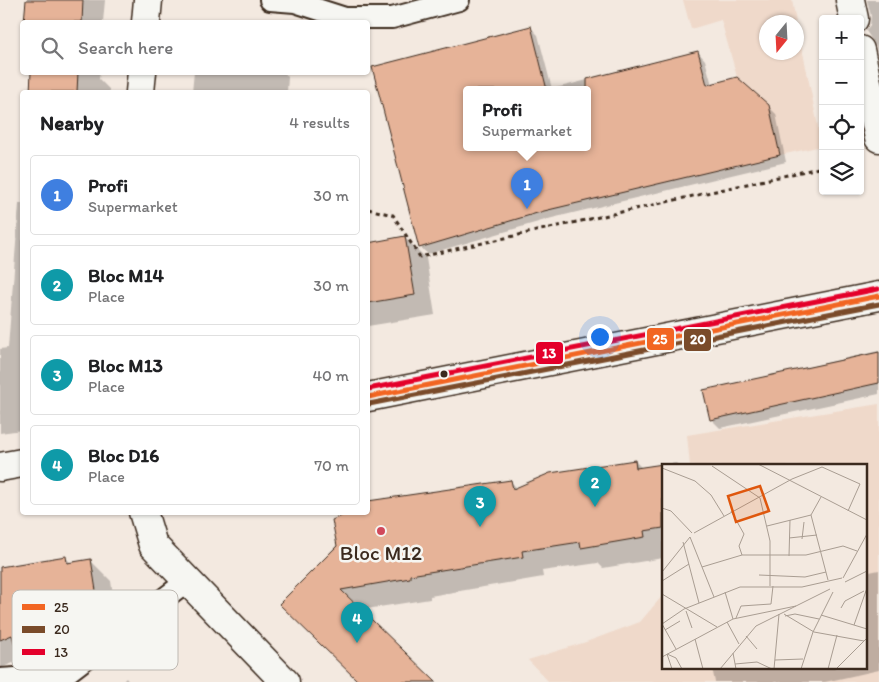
<!DOCTYPE html>
<html lang="en">
<head>
<meta charset="utf-8">
<style>
  body { margin:0; font-family:Itim,sans-serif; background:#f6f6f6; color:#202124 }
  .controls { position:absolute; right:15px; top:15px; display:grid; overflow:hidden; border-radius:5px; box-shadow:0 1px 4px #0004 }
  .controls button { width:45px; height:45px; display:grid; place-items:center; padding:0; border:0; border-bottom:1px solid #e0e0e0; background:#fff; color:#202124; font:25px sans-serif }
  .compass { position:absolute; left:759px; top:15px; width:45px; height:45px; border-radius:50%; background:#fff; box-shadow:0 1px 4px #0004; rotate:198deg }
  .you { position:absolute; left:599px; top:336px; width:18px; height:18px; margin:-12px; border:4px solid #fff; border-radius:50%; background:#1a73e8; box-shadow:0 0 0 8px #1a73e833 }
  .badge { display:grid; place-items:center; width:32px; height:32px; border-radius:50%; background:#0b8043; color:#fff; font-size:16px; font-weight:700 }
  .pin { position:absolute; translate:-50% -41px; filter:drop-shadow(0 1px 2px #0008) }
  .pin::after { content:''; position:absolute; top:26px; width:18px; height:15px; background:inherit; clip-path:polygon(0 0,100% 0,50% 100%) }
  .popup { position:absolute; left:463px; top:86px; width:128px; height:65px; box-sizing:border-box; display:grid; place-content:center; border-radius:5px; background:#fff; filter:drop-shadow(0 1px 4px #0005); font-size:16px; white-space:nowrap; color:#757577 }
  .popup b { font-size:19px; color:#202124 }
  .popup::after { content:''; position:absolute; left:50%; top:100%; margin-left:-10px; border:10px solid transparent; border-top-color:#fff }
  .list { margin:0; padding:0; list-style:none }
  h2 { display:flex; justify-content:space-between; align-items:center; height:65px; margin:0; padding:0 20px; font-size:21px }
  h2 small { font-size:16px; font-weight:400; color:#757577 }
  .list li { display:grid; grid-template-columns:32px 1fr auto; gap:15px; align-items:center; box-sizing:border-box; height:80px; margin:0 10px 10px; padding:0 10px; border:1px solid #e0e0e0; border-radius:5px }
  .list b { display:block; font-size:19px; white-space:nowrap }
  .list p { margin:0; font-size:16px; white-space:nowrap; color:#757577 }
  .list em { font-size:16px; font-style:normal; color:#757577 }
  .icon { flex:none; width:28px; height:28px; fill:none; stroke:currentColor; stroke-width:2; stroke-linecap:round; stroke-linejoin:round }
  .map { position:relative; flex:none; width:879px; height:682px; overflow:hidden }
  .search { position:absolute; background:#fff; box-shadow:0 1px 4px #0004; left:20px; top:20px; width:350px; height:55px; display:flex; align-items:center; gap:12px; box-sizing:border-box; padding:0 18px; border-radius:5px; color:#757577; font-size:19px }
  .panel { position:absolute; background:#fff; box-shadow:0 1px 4px #0004; left:20px; top:90px; width:350px; height:425px; border-radius:5px }
  .map>svg:first-child { display:block }
</style>
</head>
<body>
<div class="map">
<svg width="879" height="682" viewBox="0 0 879 682">
  <rect width="100%" height="100%" fill="#f3e9e0"/>
  <filter id="ink" filterUnits="userSpaceOnUse"><feTurbulence type="fractalNoise" baseFrequency=".02" numOctaves="2"/><feDisplacementMap in="SourceGraphic" scale="10" xChannelSelector="R" yChannelSelector="G"/><feConvolveMatrix kernelMatrix="1 2 1 2 8 2 1 2 1" color-interpolation-filters="sRGB"/></filter>
  <g filter="url(#ink)">
    <g fill="#efd9ca">
      <path d="M 683,0 L 792,0 L 796,22 L 766,22 L 766,52 L 796,52 L 797,23 L 822,146 L 780,155 L 769,105 L 737,77 L 721,20 L 691,29 Z"/>
      <path d="M 879,404 L 879,682 L 549,682 L 528,660 L 586,642 L 640,622 L 663,595 L 663,668 L 865,668 L 865,466 L 690,466 L 687,435 Z"/>
    </g>
    <g fill="#0003" fill-rule="evenodd">
      <path d="M 27,0 L 105,0 L 103,22 L 25,22 Z"/>
      <path d="M 867,0 L 879,0 L 879,58 L 876,46 L 866,31 L 870,25 L 871,16 Z"/>
      <path d="M 530,27 L 538,35 L 552,89 L 698,52 L 705,60 L 712,85 L 768,106 L 776,114 L 786,162 L 552,218 L 428,254 L 420,247 L 373,68 ZM 467,90 L 587,90 L 587,148 L 467,148 Z"/>
      <path d="M 32,72 L 100,72 L 99,79 L 109,89 L 109,92 L 31,92 Z"/>
      <path d="M 194,72 L 284,72 L 288,77 L 287,92 L 192,92 Z"/>
      <path d="M 19,204 L 22,204 L 22,430 L 0,433 L 0,349 L 8,348 Z"/>
      <path d="M 405,238 L 426,258 L 435,315 L 368,326 L 368,244 Z"/>
      <path d="M 879,351 L 879,394 L 720,428 L 711,419 L 704,391 Z"/>
      <path d="M 635,461 L 642,468 L 676,463 L 679,466 L 663,466 L 663,558 L 603,568 L 598,563 L 542,571 L 543,577 L 430,596 L 430,599 L 360,610 L 434,682 L 360,682 L 281,604 L 368,512 L 368,503 L 511,482 L 518,489 Z"/>
      <path d="M 66,558 L 71,563 L 90,560 L 111,581 L 120,643 L 99,653 L 36,663 L 29,657 L 0,668 L 0,574 Z"/>
      <path d="M 879,570 L 879,670 L 825,682 L 715,682 L 712,668 L 865,668 L 865,573 Z"/>
      <path d="M 126,678 L 129,682 L 122,682 Z"/>
    </g>
    <g fill="#e6b398" stroke="#3b2a1e">
      <path d="M 26,0 L 83,0 L 82,22 L 24,22 Z"/>
      <path d="M 531,26 L 547,90 L 467,90 L 467,148 L 587,148 L 587,79 L 698,51 L 707,85 L 737,77 L 769,105 L 780,155 L 544,211 L 419,248 L 372,67 Z"/>
      <path d="M 31,72 L 78,72 L 77,92 L 30,92 Z"/>
      <path d="M 405,236 L 415,295 L 368,303 L 368,243 Z"/>
      <path d="M 879,352 L 879,383 L 710,420 L 703,390 Z"/>
      <path d="M 635,460 L 636,468 L 663,464 L 663,528 L 644,531 L 645,537 L 581,548 L 580,542 L 522,551 L 523,557 L 410,575 L 410,578 L 341,590 L 436,682 L 359,682 L 279,604 L 337,546 L 332,520 L 350,512 L 368,512 L 368,501 L 511,480 L 513,489 L 550,473 Z"/>
      <path d="M 66,556 L 67,563 L 91,559 L 101,622 L 74,627 L 80,633 L 14,643 L 12,635 L 0,640 L 0,567 Z"/>
    </g>
    <g fill="none" stroke-linecap="round" stroke-linejoin="round">
      <g stroke="#3b2a1e" stroke-width="24">
        <g id="lane">
          <path d="M 270,0 L 295,2 L 345,18 L 392,18 L 459,0"/>
          <path d="M 0,679 L 64,675"/>
          <path d="M 55,682 L 187,581"/>
        </g>
      </g>
      <g stroke="#3b2a1e" stroke-width="31">
        <g id="street">
          <path d="M 850,0 L 854,19"/>
          <path d="M 146,22 L 148,0"/>
          <path d="M 860,50 L 879,138"/>
          <path d="M 140,92 L 142,72"/>
          <path d="M 143,512 L 153,545 L 285,682"/>
        </g>
      </g>
      <g stroke="#3b2a1e" stroke-width="31">
        <g id="secondary">
          <path d="M 368,397 L 879,296"/>
          <path d="M 0,467 L 22,463"/>
        </g>
      </g>
      <path stroke="#3b2a1e" stroke-width="3" stroke-dasharray="4 4" stroke-linecap="butt" d="M 368,209 L 393,215 L 420,257 L 823,167"/>
      <use href="#lane" stroke="#f6f6f2" stroke-width="20"/>
      <use href="#street" stroke="#f6f6f2" stroke-width="28"/>
      <use href="#secondary" stroke="#f6f6f2" stroke-width="28"/>
      <g stroke="#f6f6f2" stroke-width="9">
        <path id="bus-1" d="M 368,397 L 879,296"/>
      </g>
      <g stroke="#f6f6f2" stroke-width="9">
        <path id="bus-2" d="M 369,404 L 879,304"/>
      </g>
      <g stroke="#f6f6f2" stroke-width="9">
        <path id="bus-3" d="M 368,389 L 878,289"/>
      </g>
      <use href="#bus-1" stroke="#f26522" stroke-width="5"/>
      <use href="#bus-2" stroke="#7a4b2a" stroke-width="5"/>
      <use href="#bus-3" stroke="#e4002b" stroke-width="5"/>
    </g>
  </g>
  <circle fill="#3b2a1e" stroke="#f6f6f2" stroke-width="2" cx="444" cy="374" r="4.5"/>
  <circle fill="#d1495b" stroke="#f6f6f2" stroke-width="2" cx="381" cy="531" r="5"/>
  <g text-anchor="middle" dominant-baseline="central" stroke-width="5" stroke-linejoin="round" paint-order="stroke">
    <g font-size="21" fill="#3b2a1e" stroke="#f6f6f2">
      <text x="381" y="552">Bloc M12</text>
    </g>
  </g>
  <g transform="translate(662 464)">
    <rect width="205" height="205" fill="#f3e9e0"/>
    <path fill="none" stroke="#a99d92" stroke-width="1" d="M 96,0 L 205,56M 50,2 L 98,34 L 108,77 L 108,122M 0,4 L 33,17 L 49,31 L 62,52M 159,33 L 149,51 L 166,116M 0,44 L 9,47 L 30,69M 69,47 L 82,70 L 77,82 L 80,91M 105,62 L 149,51M 32,69 L 130,15 L 160,3 L 198,20 L 186,47M 28,73 L 52,133M 127,74 L 155,71M 140,75 L 142,58M 21,78 L 37,139M 127,92 L 128,56M 40,103 L 80,91 L 144,91 L 181,82 L 195,87M 0,108 L 28,73M 97,111 L 143,113 L 164,108M 181,114 L 205,70M 0,117 L 27,100M 183,118 L 205,107M 63,128 L 71,155M 0,130 L 55,163M 109,140 L 111,122M 179,144 L 183,137 L 202,127M 24,147 L 30,164M 122,150 L 152,168 L 202,177M 159,151 L 205,165M 123,152 L 133,150 L 157,155M 74,154 L 79,142 L 109,140M 65,158 L 77,180M 192,161 L 205,124M 3,166 L 18,157M 84,172 L 95,185M 33,175 L 41,205M 14,185 L 0,160 L 22,145 L 78,123 L 140,123 L 180,114M 71,189 L 74,205M 5,190 L 14,194 L 20,205M 5,190 L 10,205M 0,193 L 71,155 L 134,142M 113,196 L 141,195M 73,200 L 95,198 L 110,205M 58,205 L 94,162 L 168,125M 112,205 L 117,150M 139,205 L 151,168 L 171,128M 166,205 L 175,171M 174,205 L 205,174"/>
    <path fill="#df570d" fill-opacity="0.15" stroke="#df570d" stroke-width="2.5" d="M 98,22 L 107,47 L 74,58 L 66,32 Z"/>
    <rect width="205" height="205" fill="none" stroke="#3b2a1e" stroke-width="2.5"/>
  </g>
  <rect x="12" y="590" width="166" height="80" rx="8" fill="#f6f6f2" stroke="#beb9b2" stroke-width="1"/>
  <rect x="22" y="604" width="23" height="6" fill="#f26522"/>
  <rect x="22" y="626" width="23" height="7" fill="#7a4b2a"/>
  <rect x="22" y="649" width="23" height="6" fill="#e4002b"/>
  <g font-size="14" fill="#3b2a1e">
    <text x="54" y="612">25</text>
    <text x="54" y="634">20</text>
    <text x="54" y="657">13</text>
  </g>
  <g stroke="#f6f6f2" stroke-width="2">
    <rect x="646" y="327" width="29" height="24" rx="5" fill="#f26522"/>
    <rect x="683" y="328" width="29" height="24" rx="5" fill="#7a4b2a"/>
    <rect x="535" y="341" width="29" height="24" rx="5" fill="#e4002b"/>
  </g>
  <g font-size="14" text-anchor="middle" font-weight="bold" fill="#fff">
    <text x="660" y="344">25</text>
    <text x="698" y="344">20</text>
    <text x="549" y="358">13</text>
  </g>
</svg>
<div class="controls">
<button>+</button>
<button>−</button>
<button><svg class="icon" aria-label="locate" viewBox="0 0 24 24"><circle cx="12" cy="12" r="6"/><path d="M12 2v4M12 18v4M2 12h4M18 12h4"/></svg></button>
<button><svg class="icon" aria-label="layers" viewBox="0 0 24 24"><path d="M12 4l9 5-9 5-9-5zM3 14l9 5 9-5"/></svg></button>
</div>
<svg class="compass" viewBox="-18 -18 36 36"><path d="M0-13l5 13h-10z" fill="#e53935"/><path d="M0 13l5-13h-10z" fill="#757577"/></svg>
<div class="you"></div>
<div class="pin badge" style="left:527px;top:209px;background:#3f7fe0">1</div>
<div class="popup"><b>Profi</b>Supermarket</div>
<div class="pin badge" style="left:595px;top:507px;background:#0f9aa8">2</div>
<div class="pin badge" style="left:480px;top:527px;background:#0f9aa8">3</div>
<div class="pin badge" style="left:357px;top:643px;background:#0f9aa8">4</div>
<div class="search"><svg class="icon" aria-label="search" viewBox="0 0 24 24"><circle cx="10" cy="10" r="6"/><path d="M15 15l6 6"/></svg>Search here</div>
<section class="panel">
<h2>Nearby<small>4 results</small></h2>
<ul class="list">
<li><span class="badge" style="background:#3f7fe0">1</span><div><b>Profi</b><p>Supermarket</p></div><em>30 m</em></li>
<li><span class="badge" style="background:#0f9aa8">2</span><div><b>Bloc M14</b><p>Place</p></div><em>30 m</em></li>
<li><span class="badge" style="background:#0f9aa8">3</span><div><b>Bloc M13</b><p>Place</p></div><em>40 m</em></li>
<li><span class="badge" style="background:#0f9aa8">4</span><div><b>Bloc D16</b><p>Place</p></div><em>70 m</em></li>
</ul>
</section>
</div>
</body>
</html>
